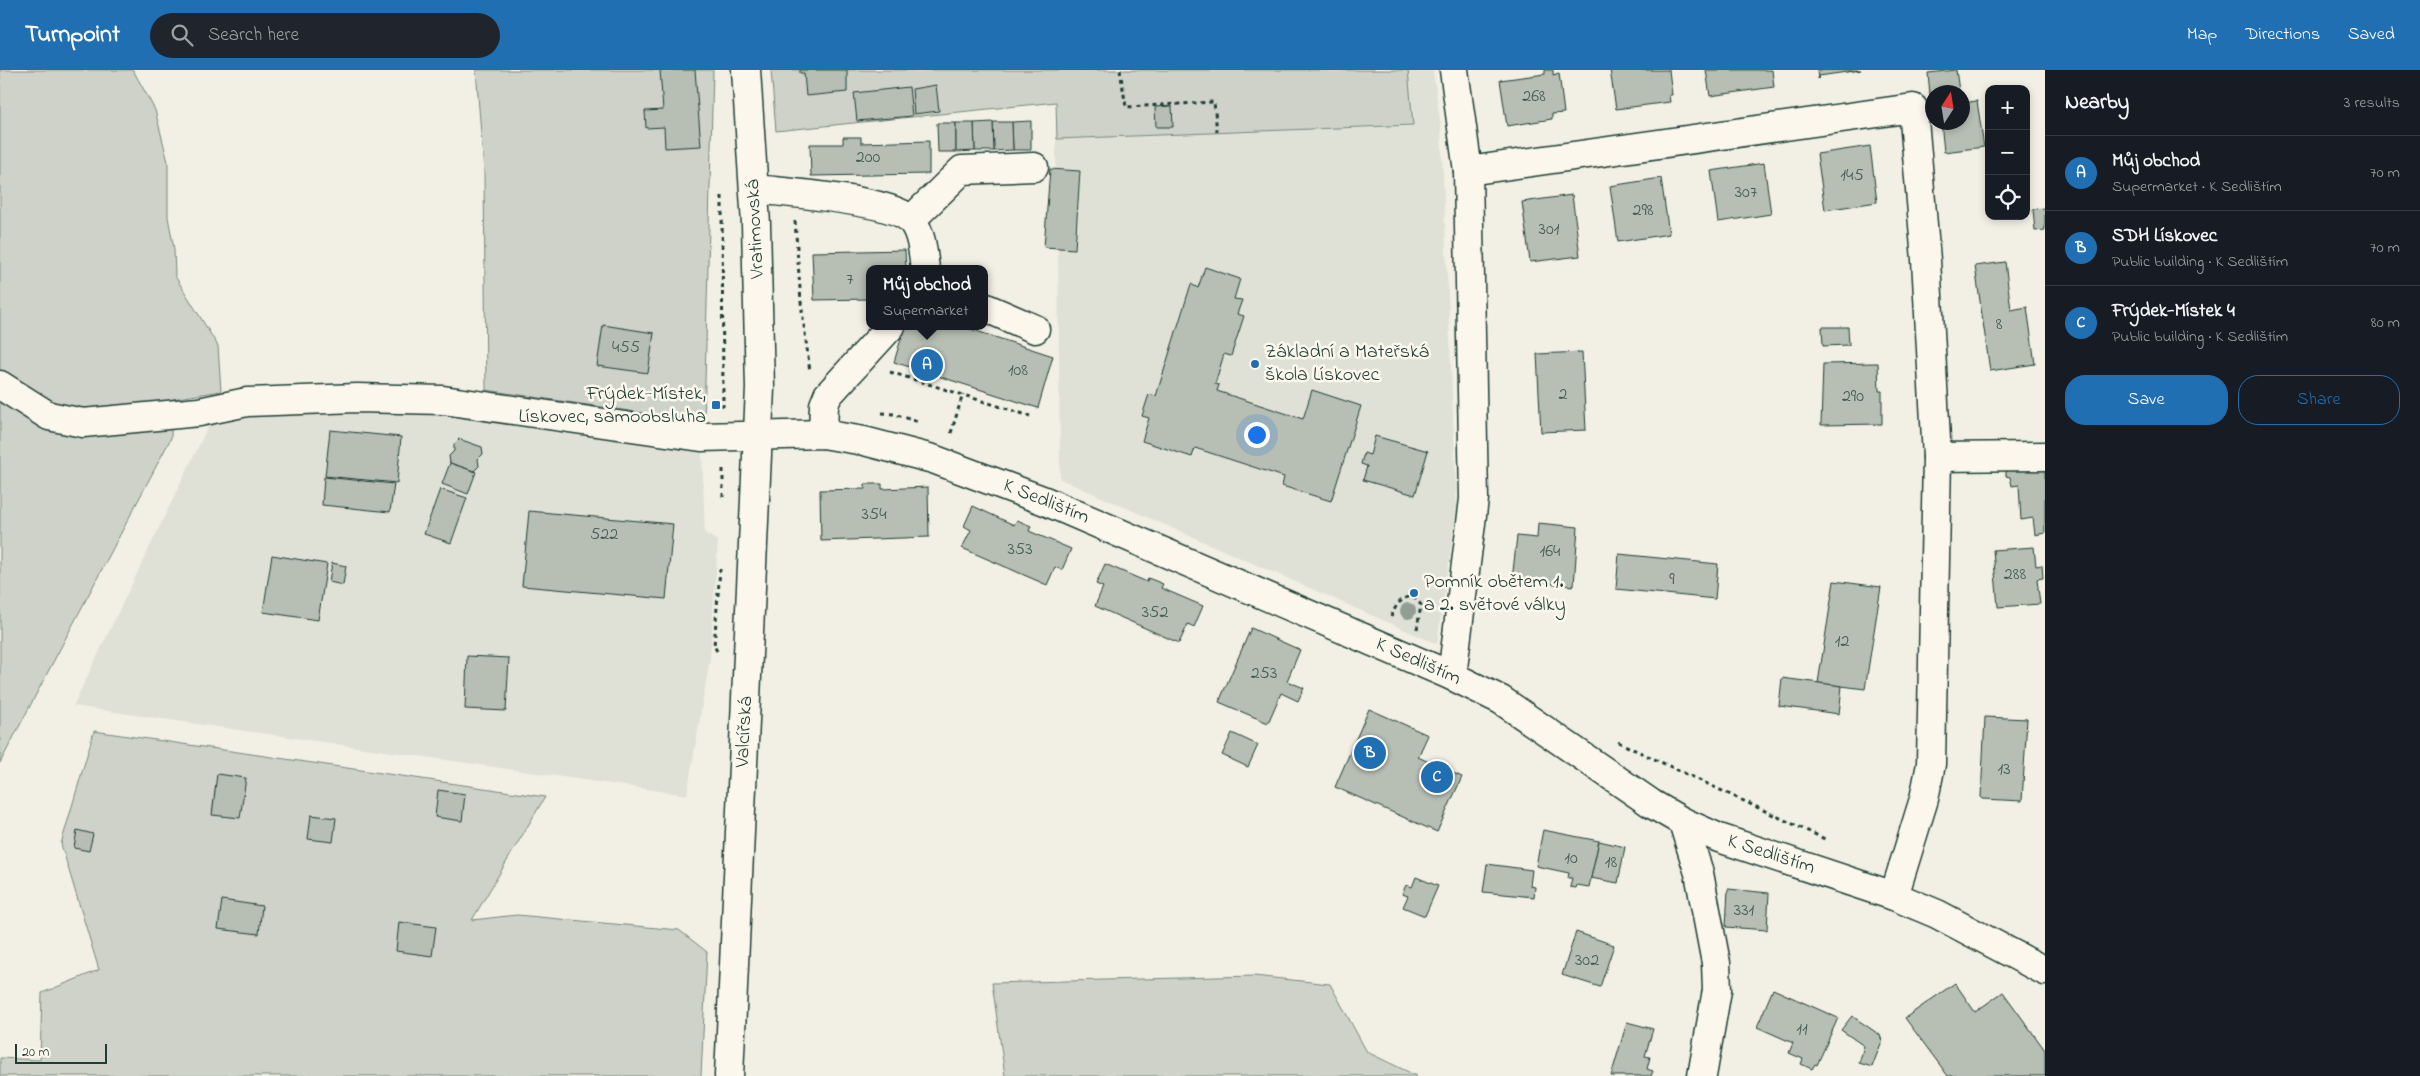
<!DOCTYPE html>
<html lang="en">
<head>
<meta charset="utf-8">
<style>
  body { margin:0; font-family:"Indie Flower",sans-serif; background:#20242c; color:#f1f3f6 }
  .controls { position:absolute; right:15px; top:15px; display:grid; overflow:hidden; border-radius:10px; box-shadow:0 2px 8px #0003 }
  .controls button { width:45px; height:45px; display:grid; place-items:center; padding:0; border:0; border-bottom:1px solid #363941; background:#171b24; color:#f1f3f6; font:25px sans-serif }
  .compass { position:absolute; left:1925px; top:15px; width:45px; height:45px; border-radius:50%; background:#171b24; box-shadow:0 2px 8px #0003; rotate:12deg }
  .scale { position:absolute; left:15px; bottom:12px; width:92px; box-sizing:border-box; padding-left:5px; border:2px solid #1f3d34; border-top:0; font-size:14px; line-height:18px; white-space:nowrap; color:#1f3d34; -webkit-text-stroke:4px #fbf7ec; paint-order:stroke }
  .you { position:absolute; left:1256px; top:364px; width:18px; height:18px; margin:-12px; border:4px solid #fff; border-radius:50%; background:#1a73e8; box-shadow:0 0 0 8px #1a73e833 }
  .badge { display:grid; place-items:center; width:32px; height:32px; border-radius:50%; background:#1f6fb2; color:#fff; font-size:16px; font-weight:700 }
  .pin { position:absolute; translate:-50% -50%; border:2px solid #fff; box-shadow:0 1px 5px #0006 }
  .popup { position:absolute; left:866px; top:195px; width:122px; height:65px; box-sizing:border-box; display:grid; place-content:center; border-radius:10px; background:#171b24; filter:drop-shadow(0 1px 4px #0005); font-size:16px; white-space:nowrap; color:#9ea1a6 }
  .popup b { font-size:19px; color:#f1f3f6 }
  .popup::after { content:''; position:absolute; left:50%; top:100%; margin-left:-10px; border:10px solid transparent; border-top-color:#171b24 }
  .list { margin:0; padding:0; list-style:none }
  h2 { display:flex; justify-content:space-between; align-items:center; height:65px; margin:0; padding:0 20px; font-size:21px }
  h2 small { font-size:16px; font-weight:400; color:#9ea1a6 }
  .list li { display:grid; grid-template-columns:32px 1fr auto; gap:15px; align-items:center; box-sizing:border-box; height:75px; padding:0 20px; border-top:1px solid #363941 }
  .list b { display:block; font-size:19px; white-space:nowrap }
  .list p { margin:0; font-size:16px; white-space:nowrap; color:#9ea1a6 }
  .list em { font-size:16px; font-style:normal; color:#9ea1a6 }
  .actions { display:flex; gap:10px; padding:15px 20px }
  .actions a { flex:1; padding:11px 0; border:1px solid #1f6fb2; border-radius:20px; text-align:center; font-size:18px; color:#1f6fb2 }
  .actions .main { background:#1f6fb2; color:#fff }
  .icon { flex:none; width:28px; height:28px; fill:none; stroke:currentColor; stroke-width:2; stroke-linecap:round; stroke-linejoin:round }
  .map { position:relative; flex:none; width:2045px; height:1006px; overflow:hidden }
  header { display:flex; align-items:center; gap:30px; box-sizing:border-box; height:70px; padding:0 25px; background:#1f6fb2; color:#fff }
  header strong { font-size:24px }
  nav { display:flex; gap:28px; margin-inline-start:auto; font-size:18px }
  .search { width:350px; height:45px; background:#20242c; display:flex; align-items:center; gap:12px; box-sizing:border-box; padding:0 18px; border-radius:28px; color:#9ea1a6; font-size:19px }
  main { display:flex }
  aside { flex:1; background:#171b24 }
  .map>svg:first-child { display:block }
</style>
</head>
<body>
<header>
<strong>Turnpoint</strong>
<div class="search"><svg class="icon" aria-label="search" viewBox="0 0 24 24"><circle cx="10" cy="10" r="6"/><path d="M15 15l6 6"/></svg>Search here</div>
<nav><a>Map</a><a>Directions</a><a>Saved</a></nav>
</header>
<main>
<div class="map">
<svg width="2045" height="1006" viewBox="0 0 2045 1006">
  <rect width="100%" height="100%" fill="#f2f0e5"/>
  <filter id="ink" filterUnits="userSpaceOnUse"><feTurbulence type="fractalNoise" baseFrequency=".02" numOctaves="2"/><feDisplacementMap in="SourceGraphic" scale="10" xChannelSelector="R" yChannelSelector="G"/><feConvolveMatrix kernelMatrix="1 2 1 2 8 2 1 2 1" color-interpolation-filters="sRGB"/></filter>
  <g filter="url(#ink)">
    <g fill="#e0e1d6">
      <path d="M 1052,0 L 1433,0 L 1441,57 L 1457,438 L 1437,574 L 1060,409 L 1058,178 L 1075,178 L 1080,101 L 1056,100 L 1056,32 Z"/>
      <path d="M 273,340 L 421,341 L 702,383 L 705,463 L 718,471 L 710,589 L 687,725 L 73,636 L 212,348 Z"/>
    </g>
    <g fill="#cfd2c8" stroke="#77887e">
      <path d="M 0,0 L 133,0 L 155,40 L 168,92 L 168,147 L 174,179 L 175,206 L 218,276 L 221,321 L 172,329 L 171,368 L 0,693 Z"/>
      <path d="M 476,0 L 713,0 L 704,352 L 486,320 L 484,102 Z"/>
      <path d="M 771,0 L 1408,0 L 1413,55 L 1057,69 L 1056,32 L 776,61 Z"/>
      <path d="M 94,661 L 545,727 L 472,850 L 517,845 L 679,860 L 707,882 L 701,1006 L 0,1006 L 0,988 L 40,990 L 42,923 L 99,900 L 61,774 Z"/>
      <path d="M 1254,906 L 1330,914 L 1367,982 L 1417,1006 L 1005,1006 L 992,913 Z"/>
    </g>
    <g fill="#b7beb3" stroke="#1f3d34">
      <path d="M 660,0 L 695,0 L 701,76 L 665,78 L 664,57 L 646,58 L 645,41 L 663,40 Z"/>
      <path d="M 800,0 L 847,0 L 847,22 L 806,26 L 804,3 L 800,3 Z"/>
      <path d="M 1545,0 L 1553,0 L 1553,5 L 1559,3 L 1564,43 L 1552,44 L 1552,49 L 1507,56 L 1500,10 L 1545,4 Z"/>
      <path d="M 1610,0 L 1669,0 L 1672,25 L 1669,25 L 1670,32 L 1616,39 Z"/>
      <path d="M 1706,0 L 1772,0 L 1774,17 L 1710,26 Z"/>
      <path d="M 1817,0 L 1861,0 L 1819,6 L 1818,9 Z"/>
      <path d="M 1956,0 L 1959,21 L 1932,22 L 1930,25 L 1928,3 Z"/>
      <path d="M 936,15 L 939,41 L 914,44 L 912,19 Z"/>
      <path d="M 909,17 L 912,46 L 857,51 L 854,23 Z"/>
      <path d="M 1977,31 L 1984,77 L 1944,82 L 1941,52 L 1962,52 L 1962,33 Z"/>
      <path d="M 1172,36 L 1173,57 L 1156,57 L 1155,37 Z"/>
      <path d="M 1031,51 L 1031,80 L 1013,80 L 1012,52 Z"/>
      <path d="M 993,52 L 1012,52 L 1013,80 L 994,81 Z"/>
      <path d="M 993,52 L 994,81 L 975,81 L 974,53 Z"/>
      <path d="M 937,53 L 956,53 L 956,82 L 938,82 Z"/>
      <path d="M 956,53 L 974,53 L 975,81 L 956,82 Z"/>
      <path d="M 843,67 L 861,67 L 861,73 L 929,71 L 929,104 L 811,106 L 810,74 L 843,74 Z"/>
      <path d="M 1870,76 L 1877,132 L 1825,140 L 1817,84 Z"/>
      <path d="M 1764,93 L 1771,144 L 1718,152 L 1711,101 Z"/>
      <path d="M 1050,99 L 1080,101 L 1075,179 L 1044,177 Z"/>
      <path d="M 1661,108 L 1669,164 L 1618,172 L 1610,116 Z"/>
      <path d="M 1572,125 L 1580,186 L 1530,192 L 1522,132 Z"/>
      <path d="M 2045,138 L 2045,160 L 2035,161 L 2033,139 Z"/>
      <path d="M 905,180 L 906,199 L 870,199 L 870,229 L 814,230 L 812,182 Z"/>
      <path d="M 2005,192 L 2011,240 L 2027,237 L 2035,294 L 1990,301 L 1975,196 Z"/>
      <path d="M 1205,197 L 1240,209 L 1234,229 L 1242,230 L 1237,244 L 1244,246 L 1231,286 L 1224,284 L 1215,314 L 1219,315 L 1217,321 L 1303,349 L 1312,320 L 1361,336 L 1331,431 L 1282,416 L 1284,407 L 1195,378 L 1192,387 L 1142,371 L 1149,348 L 1142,346 L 1149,324 L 1156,326 L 1191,214 L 1198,218 Z"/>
      <path d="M 603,255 L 654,263 L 648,303 L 597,296 Z"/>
      <path d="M 905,256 L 931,256 L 938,258 L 939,256 L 951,260 L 953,256 L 961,256 L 1053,286 L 1038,338 L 894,292 Z"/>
      <path d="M 1822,257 L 1848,257 L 1849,275 L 1823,276 Z"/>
      <path d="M 1582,282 L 1586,360 L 1541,362 L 1537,284 Z"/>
      <path d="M 1876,293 L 1878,293 L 1879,321 L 1882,321 L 1882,354 L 1821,355 L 1823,294 Z"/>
      <path d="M 330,360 L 401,367 L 397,413 L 325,406 Z"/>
      <path d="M 1375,366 L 1428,381 L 1415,425 L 1363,410 L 1367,396 L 1361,394 L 1364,383 L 1370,385 Z"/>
      <path d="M 459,369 L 482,377 L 483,384 L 478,389 L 479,396 L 474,401 L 450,393 L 449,386 L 454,381 L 454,374 Z"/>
      <path d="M 450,393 L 476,402 L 468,424 L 442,414 Z"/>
      <path d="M 2045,393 L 2045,463 L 2035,465 L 2033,448 L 2021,450 L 2019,415 L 2012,416 L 2010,407 L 2006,406 L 2006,394 Z"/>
      <path d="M 324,407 L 394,414 L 390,442 L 322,435 Z"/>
      <path d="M 865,414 L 882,414 L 882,419 L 928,417 L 929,467 L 821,471 L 820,420 L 865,419 Z"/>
      <path d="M 440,419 L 467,428 L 451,473 L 424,464 Z"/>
      <path d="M 973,436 L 1014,455 L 1017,450 L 1031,456 L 1029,461 L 1071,479 L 1062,500 L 1055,497 L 1047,515 L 962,478 L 971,460 L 964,456 Z"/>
      <path d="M 529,441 L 673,454 L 666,529 L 522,516 Z"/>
      <path d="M 1538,453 L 1578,457 L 1574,516 L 1512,510 L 1517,466 L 1537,468 Z"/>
      <path d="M 2034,477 L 2036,496 L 2042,495 L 2043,508 L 2037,509 L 2040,534 L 1998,537 L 1993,480 Z"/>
      <path d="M 1619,484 L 1718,494 L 1715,529 L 1616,519 Z"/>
      <path d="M 272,485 L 327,494 L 318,550 L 263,542 Z"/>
      <path d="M 332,493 L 346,496 L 343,515 L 329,512 Z"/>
      <path d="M 1105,494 L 1147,512 L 1148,508 L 1163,514 L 1161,518 L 1203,536 L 1194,557 L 1188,554 L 1179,573 L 1095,536 L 1103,517 L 1096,514 Z"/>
      <path d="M 1834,511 L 1881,517 L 1865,619 L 1818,613 Z"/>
      <path d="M 1251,558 L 1300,580 L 1287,611 L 1304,618 L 1298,631 L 1281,623 L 1268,653 L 1219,632 Z"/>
      <path d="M 467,586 L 509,588 L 506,641 L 465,639 Z"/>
      <path d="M 1782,608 L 1842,616 L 1839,644 L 1779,636 Z"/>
      <path d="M 1369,639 L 1428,665 L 1418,687 L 1462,707 L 1437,762 L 1335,717 Z"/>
      <path d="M 1985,647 L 2027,649 L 2022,731 L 1983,729 L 1981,727 Z"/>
      <path d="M 1232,663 L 1258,675 L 1248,697 L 1222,685 Z"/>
      <path d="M 217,704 L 246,708 L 240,748 L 212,745 Z"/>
      <path d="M 438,720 L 465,724 L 462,751 L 435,747 Z"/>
      <path d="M 311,745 L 336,748 L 333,772 L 308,769 Z"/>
      <path d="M 77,760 L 93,764 L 89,781 L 74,778 Z"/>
      <path d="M 1543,760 L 1599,771 L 1589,817 L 1577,815 L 1576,818 L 1570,817 L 1572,808 L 1568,808 L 1569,803 L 1536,796 Z"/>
      <path d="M 1599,771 L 1625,777 L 1618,813 L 1591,808 Z"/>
      <path d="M 1487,794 L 1532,800 L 1530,816 L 1535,817 L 1534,827 L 1483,822 Z"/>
      <path d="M 1416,807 L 1438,816 L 1425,846 L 1403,837 L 1408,826 L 1402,824 L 1406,815 L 1412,817 Z"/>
      <path d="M 1728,819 L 1769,823 L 1767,860 L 1726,857 Z"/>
      <path d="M 222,830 L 262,836 L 259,864 L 218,859 Z"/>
      <path d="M 399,852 L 436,857 L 432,886 L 396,881 Z"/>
      <path d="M 1576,862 L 1614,875 L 1600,917 L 1562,905 Z"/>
      <path d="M 1955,913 L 1975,942 L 2003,922 L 2045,980 L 2045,1006 L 1948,1006 L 1905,948 Z"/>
      <path d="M 1773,919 L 1838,948 L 1817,995 L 1815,994 L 1812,999 L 1801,994 L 1803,989 L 1789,983 L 1793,973 L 1757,957 Z"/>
      <path d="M 1852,946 L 1880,965 L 1882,971 L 1872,997 L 1859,993 L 1864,976 L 1841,960 Z"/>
      <path d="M 1627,952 L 1653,959 L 1645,986 L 1650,987 L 1647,999 L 1653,1001 L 1651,1006 L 1611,1006 Z"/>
    </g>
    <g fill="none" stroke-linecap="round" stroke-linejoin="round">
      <g stroke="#1f3d34" stroke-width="31">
        <g id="minor">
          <path d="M 1468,101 L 1913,38 L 1926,190 L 1937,387 L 1931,694 L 1924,729 L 1894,826"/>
          <path d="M 755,119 C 786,123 893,129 912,151 C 922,164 923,183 925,199"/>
          <path d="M 911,150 L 962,100 L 1034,97"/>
          <path d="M 984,237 L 1035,259"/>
          <path d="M 0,315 L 49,346 L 83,353 L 199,342 L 247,332 L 357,328 L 443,330 L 701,367 L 823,364 L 864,371 L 933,389 L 1045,431 L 1452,606 L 1501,630 L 1652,734 L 1683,752 L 1719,768 L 1894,826 L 1937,844 L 2045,901"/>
          <path d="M 823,364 L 824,335 L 828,325 L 891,256"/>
          <path d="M 1937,387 L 2045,386"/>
          <path d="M 1452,606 L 1474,429 L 1468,101 L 1454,0"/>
          <path d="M 1683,752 L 1699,803 L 1716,893 L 1717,920 L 1702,1006"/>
        </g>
      </g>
      <g stroke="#1f3d34" stroke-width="31">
        <path id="major" d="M 729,1006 L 760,318 L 756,154 L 746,0"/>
      </g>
      <g stroke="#1f3d34" stroke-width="3" stroke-dasharray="4 4" stroke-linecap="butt">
        <path d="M 1120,0 L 1126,37 L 1214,32 L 1217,62"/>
        <path d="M 722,126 L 723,337"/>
        <path d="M 795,151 L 801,232 L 810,302"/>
        <path d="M 890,302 L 1030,346"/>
        <path d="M 882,343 L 894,344 L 919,352"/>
        <path d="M 951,363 L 963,324"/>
        <path d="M 723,427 L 723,396"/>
        <path d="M 1391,547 C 1396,533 1409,517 1421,535 L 1417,559"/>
        <path d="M 717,581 L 714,576 L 720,499"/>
        <path d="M 1618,672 L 1827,770"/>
      </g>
      <use href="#minor" stroke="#fbf7ec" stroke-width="28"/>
      <use href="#major" stroke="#fbf7ec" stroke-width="28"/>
    </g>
    <circle fill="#919e94" cx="1408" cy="541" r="8"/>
  </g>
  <g fill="#1f6fb2" stroke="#fbf7ec" stroke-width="2">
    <circle cx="1255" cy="294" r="5"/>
    <rect x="711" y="330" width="10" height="10" rx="2.5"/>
    <circle cx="1414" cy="523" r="5"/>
  </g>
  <g text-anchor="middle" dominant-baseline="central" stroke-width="5" stroke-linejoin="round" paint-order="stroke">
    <g font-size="18" fill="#455d54">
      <text x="1534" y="27">268</text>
      <text x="868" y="88">200</text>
      <text x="1852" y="106">145</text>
      <text x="1746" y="123">307</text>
      <text x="1643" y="141">298</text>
      <text x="1549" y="160">301</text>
      <text x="850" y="210">7</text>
      <text x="1999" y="255">8</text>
      <text x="626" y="278">455</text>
      <text x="1018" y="301">108</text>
      <text x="1563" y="325">2</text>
      <text x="1853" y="327">290</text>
      <text x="874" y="445">354</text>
      <text x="604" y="465">522</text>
      <text x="1020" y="480">353</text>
      <text x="1550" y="482">164</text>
      <text x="2015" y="505">288</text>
      <text x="1672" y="510">9</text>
      <text x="1155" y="543">352</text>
      <text x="1842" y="572">12</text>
      <text x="1264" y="604">253</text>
      <text x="2004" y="700">13</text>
      <text x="1571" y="789">10</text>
      <text x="1611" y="793">18</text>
      <text x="1744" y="841">331</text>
      <text x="1587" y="891">302</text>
      <text x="1802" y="960">11</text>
    </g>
    <g font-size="20" fill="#1f3d34" stroke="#fbf7ec">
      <text transform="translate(756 159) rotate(-93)">Vratimovská</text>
      <text transform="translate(1046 432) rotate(22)">K Sedlištím</text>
      <text transform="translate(1418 592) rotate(24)">K Sedlištím</text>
      <text transform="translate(745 662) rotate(-87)">Valcířská</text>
      <text transform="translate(1771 785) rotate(18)">K Sedlištím</text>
    </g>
    <g font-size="20" fill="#1f3d34" stroke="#fbf7ec" text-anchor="start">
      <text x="1265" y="282">Základní a Mateřská<tspan x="1265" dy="23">škola Lískovec</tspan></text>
      <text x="706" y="324" text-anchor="end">Frýdek-Místek,<tspan x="706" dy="23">Lískovec, samoobsluha</tspan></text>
      <text x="1424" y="512">Pomník obětem 1.<tspan x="1424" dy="23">a 2. světové války</tspan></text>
    </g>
  </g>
</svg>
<div class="controls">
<button>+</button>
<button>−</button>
<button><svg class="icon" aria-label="locate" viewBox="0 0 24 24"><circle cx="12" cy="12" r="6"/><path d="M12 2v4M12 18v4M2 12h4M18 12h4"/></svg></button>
</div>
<svg class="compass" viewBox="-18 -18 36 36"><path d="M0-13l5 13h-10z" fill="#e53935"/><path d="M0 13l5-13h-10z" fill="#9ea1a6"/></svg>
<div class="scale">20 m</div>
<div class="you"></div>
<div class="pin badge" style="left:927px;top:295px">A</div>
<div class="popup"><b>Můj obchod</b>Supermarket</div>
<div class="pin badge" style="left:1370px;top:683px">B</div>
<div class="pin badge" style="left:1437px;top:707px">C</div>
</div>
<aside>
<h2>Nearby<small>3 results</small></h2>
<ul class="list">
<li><span class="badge">A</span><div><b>Můj obchod</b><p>Supermarket · K Sedlištím</p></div><em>70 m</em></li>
<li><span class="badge">B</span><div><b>SDH Lískovec</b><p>Public building · K Sedlištím</p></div><em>70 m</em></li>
<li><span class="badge">C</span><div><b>Frýdek-Místek 4</b><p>Public building · K Sedlištím</p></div><em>80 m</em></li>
</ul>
<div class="actions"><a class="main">Save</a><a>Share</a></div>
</aside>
</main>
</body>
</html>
